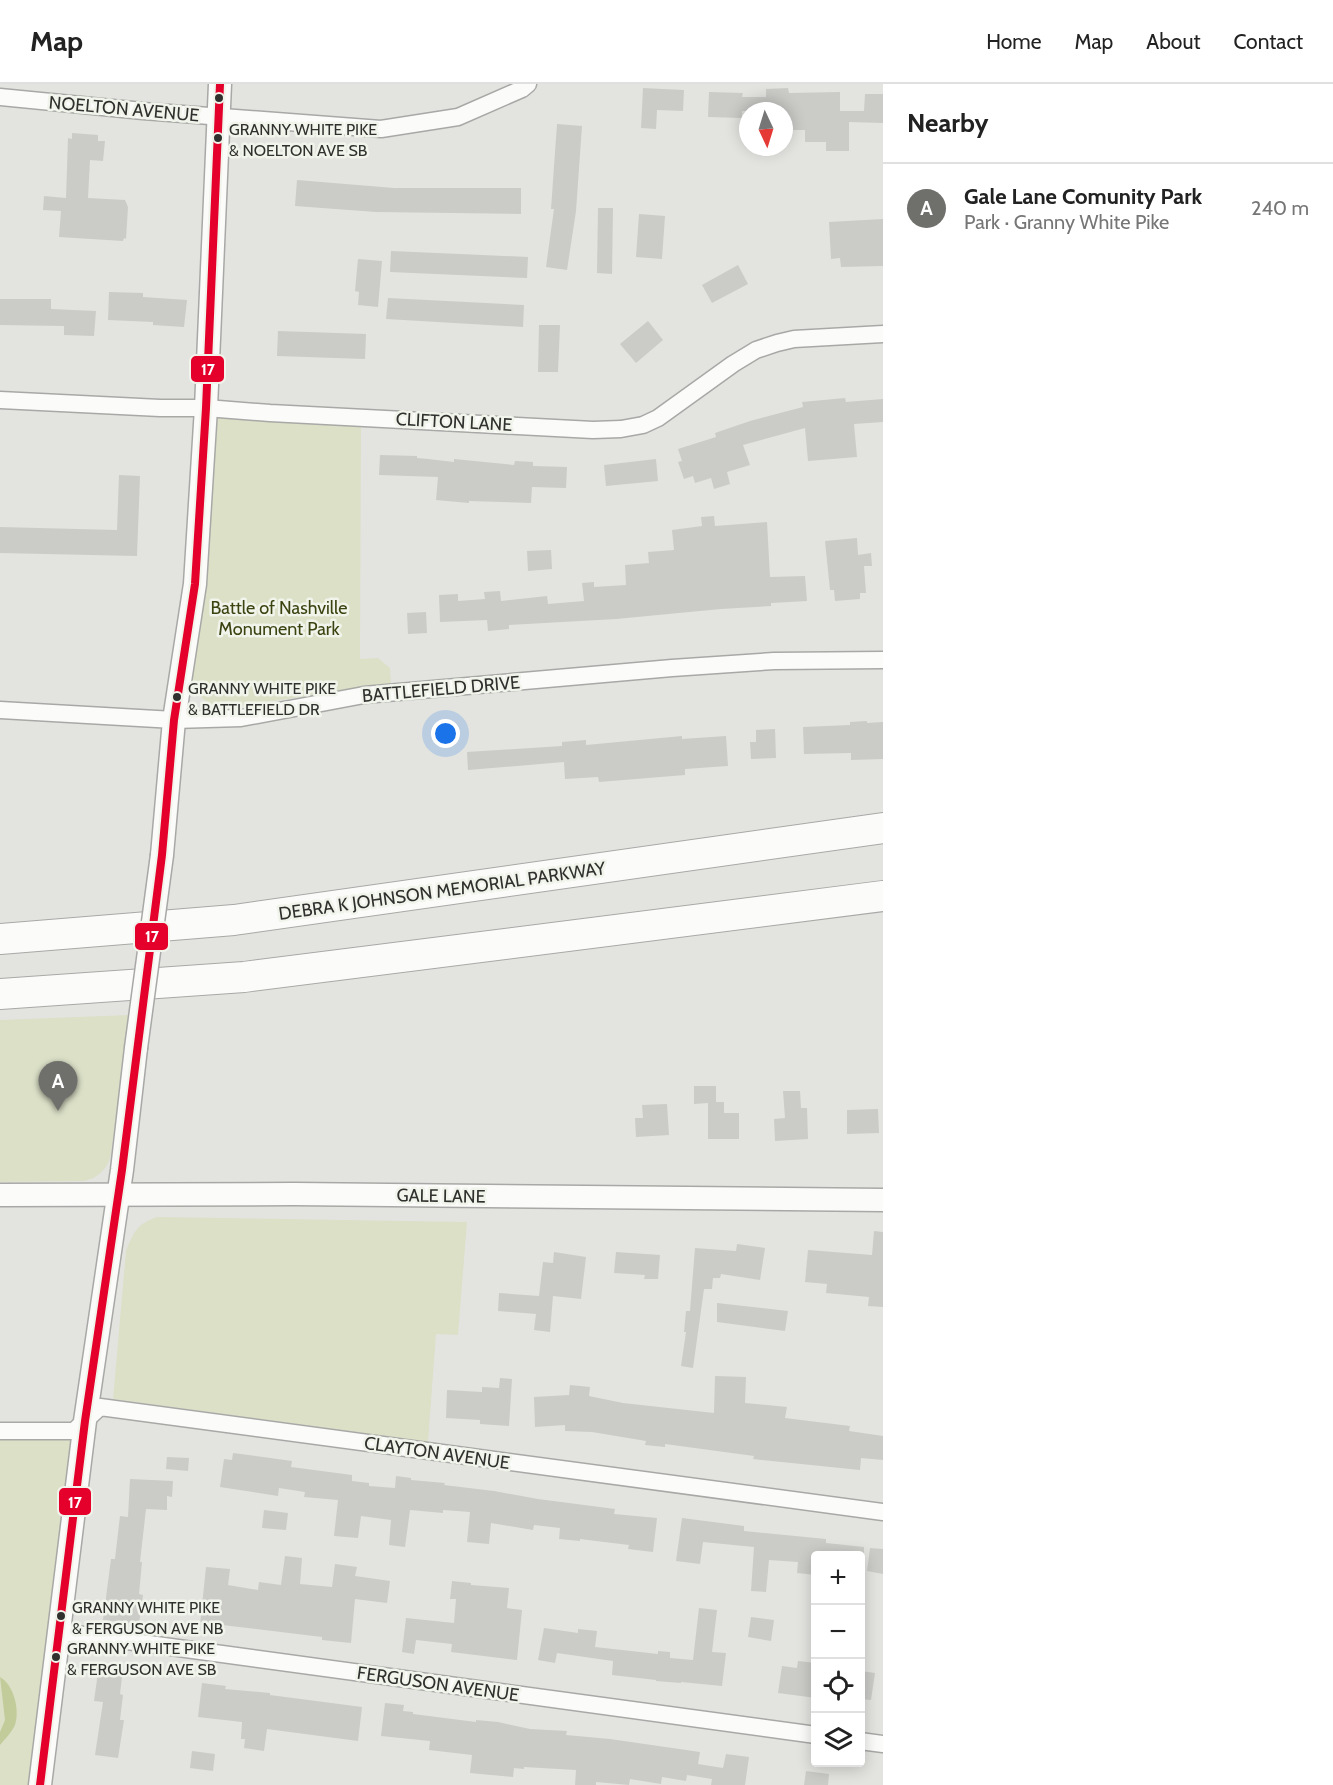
<!DOCTYPE html>
<html lang="en">
<head>
<meta charset="utf-8">
<style>
  body { margin:0; font-family:Cabin,sans-serif; background:#f2f2f2; color:#222 }
  .controls { position:absolute; right:18px; bottom:18px; display:grid; overflow:hidden; border-radius:6px; box-shadow:0 3px 15px #0003 }
  .controls button { width:54px; height:54px; display:grid; place-items:center; padding:0; border:0; border-bottom:2px solid #e0e0e0; background:#fff; color:#222; font:30px sans-serif }
  .compass { position:absolute; left:739px; top:18px; width:54px; height:54px; border-radius:50%; background:#fff; box-shadow:0 3px 15px #0003; rotate:176deg }
  .you { position:absolute; left:446px; top:650px; width:21px; height:21px; margin:-15px; border:4px solid #fff; border-radius:50%; background:#1a73e8; box-shadow:0 0 0 9px #1a73e833 }
  .badge { display:grid; place-items:center; width:39px; height:39px; border-radius:50%; background:#6f706c; color:#fff; font-size:20px; font-weight:700 }
  .pin { position:absolute; translate:-50% -50px; filter:drop-shadow(0 2px 3px #0008) }
  .pin::after { content:''; position:absolute; top:32px; width:21px; height:18px; background:inherit; clip-path:polygon(0 0,100% 0,50% 100%) }
  .list { margin:0; padding:0; list-style:none }
  h2 { display:flex; justify-content:space-between; align-items:center; height:78px; margin:0; padding:0 24px; font-size:26px }
  h2 small { font-size:20px; font-weight:400; color:#767676 }
  .list li { display:grid; grid-template-columns:39px 1fr auto; gap:18px; align-items:center; box-sizing:border-box; height:90px; padding:0 24px; border-top:2px solid #e0e0e0 }
  .list b { display:block; font-size:22px; white-space:nowrap }
  .list p { margin:0; font-size:20px; white-space:nowrap; color:#767676 }
  .list em { font-size:20px; font-style:normal; color:#767676 }
  .icon { flex:none; width:33px; height:33px; fill:none; stroke:currentColor; stroke-width:2; stroke-linecap:round; stroke-linejoin:round }
  .map { position:relative; flex:none; width:883px; height:1701px; overflow:hidden }
  header { display:flex; align-items:center; gap:36px; box-sizing:border-box; height:84px; padding:0 30px; background:#fff; border-bottom:2px solid #e0e0e0 }
  header strong { font-size:28px }
  nav { display:flex; gap:33px; margin-inline-start:auto; font-size:21px }
  main { display:flex }
  aside { flex:1; background:#fff }
  .map>svg:first-child { display:block }
</style>
</head>
<body>
<header>
<strong>Map</strong>
<nav><a>Home</a><a>Map</a><a>About</a><a>Contact</a></nav>
</header>
<main>
<div class="map">
<svg width="883" height="1701" viewBox="0 0 883 1701">
  <rect width="100%" height="100%" fill="#e3e4e0"/>
  <g fill="#dbe0c7">
    <path d="M 212,331 L 361,339 L 360,575 L 378,574 L 390,584 L 391,600 L 232,623 C 211,622 197,617 191,595 Z"/>
    <path d="M 129,931 L 111,1070 C 108,1085 98,1094 84,1097 L 0,1098 L 0,936 Z"/>
    <path d="M 157,1133 L 467,1138 L 458,1251 L 436,1250 L 428,1358 L 113,1315 L 126,1167 C 134,1147 137,1140 157,1133 Z"/>
    <path d="M 0,1354 L 75,1354 L 30,1701 L 0,1701 Z"/>
  </g>
  <path fill="#c2cc9b" d="M 0,1593 C 14,1601 20,1626 15,1641 C 12,1648 5,1655 0,1661 L 0,1648 L 5,1636 Z"/>
  <g fill="#cbcbc8">
    <path d="M 643,4 L 684,6 L 683,27 L 657,26 L 656,45 L 641,44 Z"/>
    <path d="M 788,4 L 789,9 L 840,8 L 840,27 L 864,27 L 865,10 L 883,10 L 883,39 L 849,38 L 849,67 L 826,67 L 826,58 L 805,58 L 805,46 L 784,46 L 784,27 L 742,27 L 742,34 L 708,33 L 709,8 L 743,9 L 742,13 L 766,13 L 766,5 Z"/>
    <path d="M 557,40 L 582,42 L 576,127 L 567,186 L 546,183 L 554,125 L 551,125 Z"/>
    <path d="M 72,49 L 98,51 L 98,57 L 105,57 L 103,77 L 90,76 L 88,114 L 125,116 L 128,123 L 126,155 L 124,154 L 123,157 L 59,153 L 61,127 L 43,126 L 44,112 L 66,114 L 68,54 L 72,55 Z"/>
    <path d="M 297,96 L 394,104 L 521,104 L 521,130 L 376,128 L 295,122 Z"/>
    <path d="M 598,124 L 613,124 L 612,190 L 597,189 Z"/>
    <path d="M 639,130 L 665,132 L 662,175 L 636,173 Z"/>
    <path d="M 883,135 L 883,182 L 841,183 L 840,174 L 831,175 L 829,138 Z"/>
    <path d="M 391,167 L 528,173 L 527,194 L 390,188 Z"/>
    <path d="M 358,175 L 382,177 L 378,223 L 358,221 L 359,208 L 355,207 Z"/>
    <path d="M 738,181 L 748,200 L 712,219 L 702,201 Z"/>
    <path d="M 109,208 L 143,209 L 143,213 L 187,216 L 184,243 L 153,241 L 153,238 L 108,236 Z"/>
    <path d="M 388,214 L 524,221 L 523,243 L 386,235 Z"/>
    <path d="M 0,215 L 51,215 L 51,225 L 96,227 L 94,252 L 64,251 L 64,242 L 0,241 Z"/>
    <path d="M 648,237 L 663,256 L 636,279 L 620,260 Z"/>
    <path d="M 539,241 L 560,241 L 558,288 L 538,288 Z"/>
    <path d="M 278,247 L 366,250 L 365,275 L 277,272 Z"/>
    <path d="M 845,314 L 846,318 L 883,315 L 883,338 L 854,340 L 857,373 L 808,377 L 805,344 L 743,361 L 750,381 L 727,388 L 730,400 L 714,405 L 711,394 L 695,399 L 693,392 L 684,395 L 678,378 L 682,377 L 678,365 L 716,353 L 715,349 L 750,337 L 803,323 L 802,318 Z"/>
    <path d="M 380,371 L 417,372 L 417,374 L 428,375 L 454,378 L 454,375 L 514,381 L 515,377 L 533,378 L 533,382 L 567,383 L 566,404 L 532,403 L 531,419 L 469,417 L 469,419 L 436,416 L 438,393 L 379,391 Z"/>
    <path d="M 656,375 L 658,397 L 606,402 L 604,381 Z"/>
    <path d="M 119,391 L 140,392 L 137,472 L 0,469 L 0,443 L 117,446 Z"/>
    <path d="M 714,432 L 715,442 L 767,438 L 770,493 L 805,492 L 807,517 L 771,519 L 771,522 L 721,525 L 616,535 L 509,541 L 509,545 L 488,547 L 487,536 L 440,538 L 439,511 L 458,510 L 458,517 L 485,515 L 484,508 L 500,507 L 501,517 L 547,512 L 548,520 L 584,517 L 582,499 L 594,498 L 594,503 L 626,501 L 625,481 L 649,479 L 648,468 L 674,466 L 672,446 L 702,442 L 701,433 Z"/>
    <path d="M 857,454 L 858,471 L 871,469 L 872,482 L 864,482 L 866,509 L 860,509 L 860,515 L 835,517 L 834,506 L 830,506 L 825,457 Z"/>
    <path d="M 551,466 L 552,485 L 528,487 L 527,467 Z"/>
    <path d="M 426,528 L 427,549 L 408,550 L 407,529 Z"/>
    <path d="M 867,637 L 867,639 L 883,638 L 883,675 L 851,676 L 851,669 L 804,670 L 803,643 L 850,641 L 850,638 Z"/>
    <path d="M 775,645 L 776,674 L 751,675 L 750,658 L 756,658 L 756,646 Z"/>
    <path d="M 682,652 L 682,655 L 726,652 L 728,682 L 685,685 L 685,691 L 599,698 L 598,693 L 565,695 L 564,678 L 468,686 L 467,668 L 562,662 L 562,658 L 586,656 L 586,661 Z"/>
    <path d="M 694,1002 L 716,1002 L 716,1018 L 724,1018 L 724,1029 L 739,1029 L 739,1055 L 708,1055 L 708,1019 L 694,1020 Z"/>
    <path d="M 783,1007 L 800,1007 L 801,1024 L 807,1024 L 808,1055 L 775,1057 L 774,1035 L 785,1034 Z"/>
    <path d="M 667,1020 L 669,1051 L 636,1053 L 635,1034 L 643,1034 L 642,1021 Z"/>
    <path d="M 878,1025 L 879,1049 L 847,1050 L 847,1026 Z"/>
    <path d="M 874,1147 L 883,1148 L 883,1223 L 868,1222 L 869,1213 L 826,1209 L 827,1200 L 805,1198 L 808,1166 L 872,1171 Z"/>
    <path d="M 737,1160 L 765,1164 L 760,1196 L 721,1190 L 720,1194 L 713,1194 L 712,1205 L 704,1205 L 693,1284 L 681,1282 L 686,1248 L 684,1248 L 686,1227 L 690,1227 L 695,1164 L 736,1167 Z"/>
    <path d="M 554,1168 L 586,1173 L 581,1215 L 553,1212 L 550,1248 L 534,1246 L 536,1230 L 498,1227 L 499,1209 L 539,1212 L 543,1178 L 553,1179 Z"/>
    <path d="M 616,1168 L 660,1171 L 658,1195 L 644,1195 L 645,1191 L 614,1189 Z"/>
    <path d="M 717,1219 L 788,1227 L 785,1247 L 717,1238 Z"/>
    <path d="M 715,1292 L 746,1293 L 745,1319 L 787,1323 L 785,1334 L 850,1342 L 849,1347 L 883,1352 L 883,1376 L 861,1374 L 860,1386 L 753,1375 L 754,1372 L 665,1360 L 665,1363 L 645,1361 L 646,1357 L 592,1348 L 565,1347 L 565,1341 L 535,1343 L 534,1313 L 569,1311 L 570,1301 L 590,1303 L 589,1312 L 623,1319 L 714,1329 Z"/>
    <path d="M 500,1294 L 512,1295 L 509,1342 L 480,1340 L 480,1336 L 446,1334 L 447,1306 L 482,1308 L 482,1303 L 499,1304 Z"/>
    <path d="M 233,1369 L 292,1377 L 291,1383 L 352,1391 L 352,1397 L 369,1399 L 369,1402 L 395,1404 L 396,1392 L 411,1394 L 411,1396 L 445,1399 L 444,1401 L 494,1407 L 538,1415 L 615,1425 L 614,1430 L 657,1434 L 653,1468 L 628,1465 L 629,1461 L 580,1455 L 580,1457 L 559,1455 L 560,1444 L 534,1441 L 533,1446 L 491,1439 L 489,1460 L 467,1458 L 470,1428 L 443,1426 L 443,1429 L 410,1426 L 405,1463 L 389,1461 L 391,1436 L 361,1432 L 358,1454 L 334,1452 L 338,1416 L 304,1413 L 305,1408 L 279,1404 L 278,1412 L 220,1403 L 224,1375 L 232,1376 Z"/>
    <path d="M 167,1373 L 189,1374 L 188,1387 L 166,1385 Z"/>
    <path d="M 130,1395 L 173,1397 L 172,1413 L 167,1412 L 167,1426 L 146,1425 L 140,1478 L 142,1478 L 139,1510 L 143,1511 L 139,1540 L 103,1536 L 111,1475 L 115,1475 L 120,1432 L 128,1433 Z"/>
    <path d="M 264,1426 L 288,1429 L 286,1446 L 262,1444 Z"/>
    <path d="M 682,1434 L 744,1442 L 744,1447 L 826,1455 L 826,1459 L 864,1463 L 864,1472 L 816,1472 L 816,1491 L 797,1489 L 798,1478 L 769,1476 L 766,1508 L 751,1507 L 754,1463 L 703,1458 L 700,1480 L 676,1477 Z"/>
    <path d="M 870,1464 L 883,1465 L 883,1490 L 867,1487 Z"/>
    <path d="M 285,1472 L 302,1474 L 300,1500 L 332,1503 L 335,1480 L 357,1483 L 355,1492 L 390,1497 L 387,1519 L 355,1515 L 351,1559 L 322,1556 L 322,1553 L 214,1540 L 214,1542 L 200,1541 L 206,1483 L 230,1485 L 228,1501 L 258,1506 L 259,1498 L 281,1501 Z"/>
    <path d="M 452,1497 L 471,1499 L 471,1501 L 509,1504 L 507,1524 L 522,1526 L 517,1576 L 451,1568 L 452,1560 L 416,1556 L 414,1570 L 402,1568 L 406,1534 L 454,1539 L 456,1515 L 450,1515 Z"/>
    <path d="M 699,1524 L 717,1526 L 712,1568 L 726,1569 L 722,1602 L 681,1598 L 681,1599 L 656,1597 L 656,1596 L 612,1591 L 613,1577 L 557,1569 L 555,1579 L 538,1576 L 544,1544 L 578,1549 L 578,1545 L 597,1547 L 595,1563 L 658,1570 L 658,1567 L 670,1568 L 670,1574 L 693,1576 Z"/>
    <path d="M 751,1533 L 774,1536 L 771,1557 L 748,1553 Z"/>
    <path d="M 798,1577 L 816,1579 L 816,1614 L 778,1609 L 782,1582 L 797,1584 Z"/>
    <path d="M 99,1581 L 123,1584 L 120,1610 L 123,1611 L 120,1636 L 124,1636 L 118,1674 L 95,1671 L 103,1618 L 94,1617 Z"/>
    <path d="M 861,1587 L 875,1589 L 871,1616 L 861,1615 Z"/>
    <path d="M 202,1599 L 226,1602 L 225,1605 L 270,1609 L 270,1611 L 362,1623 L 358,1657 L 267,1645 L 264,1667 L 244,1664 L 245,1655 L 241,1655 L 242,1638 L 198,1633 Z"/>
    <path d="M 385,1619 L 404,1621 L 403,1627 L 413,1628 L 413,1630 L 476,1638 L 476,1636 L 498,1638 L 530,1645 L 567,1647 L 566,1651 L 610,1655 L 700,1668 L 698,1680 L 723,1684 L 726,1670 L 749,1673 L 745,1701 L 711,1701 L 712,1695 L 687,1691 L 686,1697 L 662,1693 L 661,1700 L 630,1695 L 629,1701 L 596,1698 L 596,1701 L 575,1701 L 576,1686 L 524,1683 L 524,1685 L 514,1684 L 513,1693 L 470,1689 L 472,1671 L 429,1666 L 430,1657 L 381,1652 Z"/>
    <path d="M 192,1667 L 215,1670 L 213,1687 L 190,1684 Z"/>
    <path d="M 806,1687 L 829,1690 L 828,1701 L 804,1701 Z"/>
  </g>
  <g fill="none" stroke-linecap="round" stroke-linejoin="round">
    <g stroke="#a8a9a6" stroke-width="19">
      <g id="street">
        <path d="M 0,13 L 143,27 L 381,45 L 458,33 L 522,5 L 528,0"/>
        <path d="M 0,316 L 160,324 L 206,324 L 270,329 L 593,346 L 621,345 L 643,341 L 658,334 L 733,280 L 756,266 L 777,259 L 794,255 L 883,250"/>
        <path d="M 0,626 L 174,636 L 241,634 L 364,611 L 672,584 L 774,577 L 883,576"/>
        <path d="M 0,1347 L 74,1347 L 100,1323 L 883,1428"/>
        <path d="M 61,1548 L 816,1651"/>
        <path d="M 860,1657 L 883,1660"/>
      </g>
    </g>
    <g stroke="#a8a9a6" stroke-width="25">
      <g id="secondary">
        <path d="M 162,771 L 174,636 L 195,500 L 206,324 L 220,0"/>
        <path d="M 0,1111 L 294,1110 L 883,1116"/>
        <path d="M 40,1701 L 85,1337 L 122,1086 L 136,964"/>
      </g>
    </g>
    <g stroke="#a8a9a6" stroke-width="32">
      <g id="highway">
        <path d="M 0,855 L 234,836 L 883,744"/>
        <path d="M 0,910 L 244,893 L 883,812"/>
      </g>
    </g>
    <use href="#street" stroke="#fbfbfa" stroke-width="16"/>
    <use href="#secondary" stroke="#fbfbfa" stroke-width="22"/>
    <use href="#highway" stroke="#fbfbfa" stroke-width="30"/>
    <g stroke="#a8a9a6" stroke-width="25" stroke-linecap="butt">
      <path id="secondary-bridge" d="M 136,964 L 162,771"/>
    </g>
    <use href="#secondary-bridge" stroke="#fbfbfa" stroke-width="22"/>
    <g stroke="#f1f4eb" stroke-width="12">
      <path id="bus-1" d="M 40,1701 L 85,1337 L 122,1086 L 162,771 L 174,636 L 195,500 L 206,324 L 220,0"/>
    </g>
    <use href="#bus-1" stroke="#e4002b" stroke-width="8"/>
  </g>
  <g fill="#30312e" stroke="#f1f4eb" stroke-width="2">
    <circle cx="219" cy="14" r="5"/>
    <circle cx="218" cy="54" r="5"/>
    <circle cx="177" cy="613" r="5"/>
    <circle cx="61" cy="1532" r="5"/>
    <circle cx="56" cy="1573" r="5"/>
  </g>
  <g text-anchor="middle" dominant-baseline="central" stroke-width="5" stroke-linejoin="round" paint-order="stroke">
    <g font-size="16" fill="#30312e" stroke="#f1f4eb" text-anchor="start">
      <text x="229" y="45">GRANNY WHITE PIKE<tspan x="229" dy="21">&amp; NOELTON AVE SB</tspan></text>
      <text x="188" y="604">GRANNY WHITE PIKE<tspan x="188" dy="21">&amp; BATTLEFIELD DR</tspan></text>
      <text x="72" y="1523">GRANNY WHITE PIKE<tspan x="72" dy="21">&amp; FERGUSON AVE NB</tspan></text>
      <text x="67" y="1564">GRANNY WHITE PIKE<tspan x="67" dy="21">&amp; FERGUSON AVE SB</tspan></text>
    </g>
    <g font-size="18" fill="#30312e" stroke="#f1f4eb">
      <text transform="translate(124 25) rotate(5)">NOELTON AVENUE</text>
      <text transform="translate(454 338) rotate(3)">CLIFTON LANE</text>
      <text transform="translate(441 605) rotate(-5)">BATTLEFIELD DRIVE</text>
      <text transform="translate(442 807) rotate(-8)">DEBRA K JOHNSON MEMORIAL PARKWAY</text>
      <text transform="translate(441 1112) rotate(1)">GALE LANE</text>
      <text transform="translate(437 1369) rotate(8)">CLAYTON AVENUE</text>
      <text transform="translate(438 1600) rotate(8)">FERGUSON AVENUE</text>
    </g>
    <g font-size="18" fill="#3b4310" stroke="#f1f4eb">
      <text x="279" y="524">Battle of Nashville<tspan x="279" dy="21">Monument Park</tspan></text>
    </g>
  </g>
  <g stroke="#f1f4eb" stroke-width="2">
    <rect x="190" y="271" width="35" height="28" rx="6" fill="#e4002b"/>
    <rect x="134" y="838" width="35" height="29" rx="6" fill="#e4002b"/>
    <rect x="58" y="1403" width="34" height="29" rx="6" fill="#e4002b"/>
  </g>
  <g font-size="16" text-anchor="middle" font-weight="bold" fill="#fff">
    <text x="208" y="291">17</text>
    <text x="152" y="858">17</text>
    <text x="75" y="1424">17</text>
  </g>
</svg>
<div class="controls">
<button>+</button>
<button>−</button>
<button><svg class="icon" aria-label="locate" viewBox="0 0 24 24"><circle cx="12" cy="12" r="6"/><path d="M12 2v4M12 18v4M2 12h4M18 12h4"/></svg></button>
<button><svg class="icon" aria-label="layers" viewBox="0 0 24 24"><path d="M12 4l9 5-9 5-9-5zM3 14l9 5 9-5"/></svg></button>
</div>
<svg class="compass" viewBox="-18 -18 36 36"><path d="M0-13l5 13h-10z" fill="#e53935"/><path d="M0 13l5-13h-10z" fill="#767676"/></svg>
<div class="you"></div>
<div class="pin badge" style="left:58px;top:1027px">A</div>
</div>
<aside>
<h2>Nearby<small></small></h2>
<ul class="list">
<li><span class="badge">A</span><div><b>Gale Lane Comunity Park</b><p>Park · Granny White Pike</p></div><em>240 m</em></li>
</ul>
</aside>
</main>
</body>
</html>
